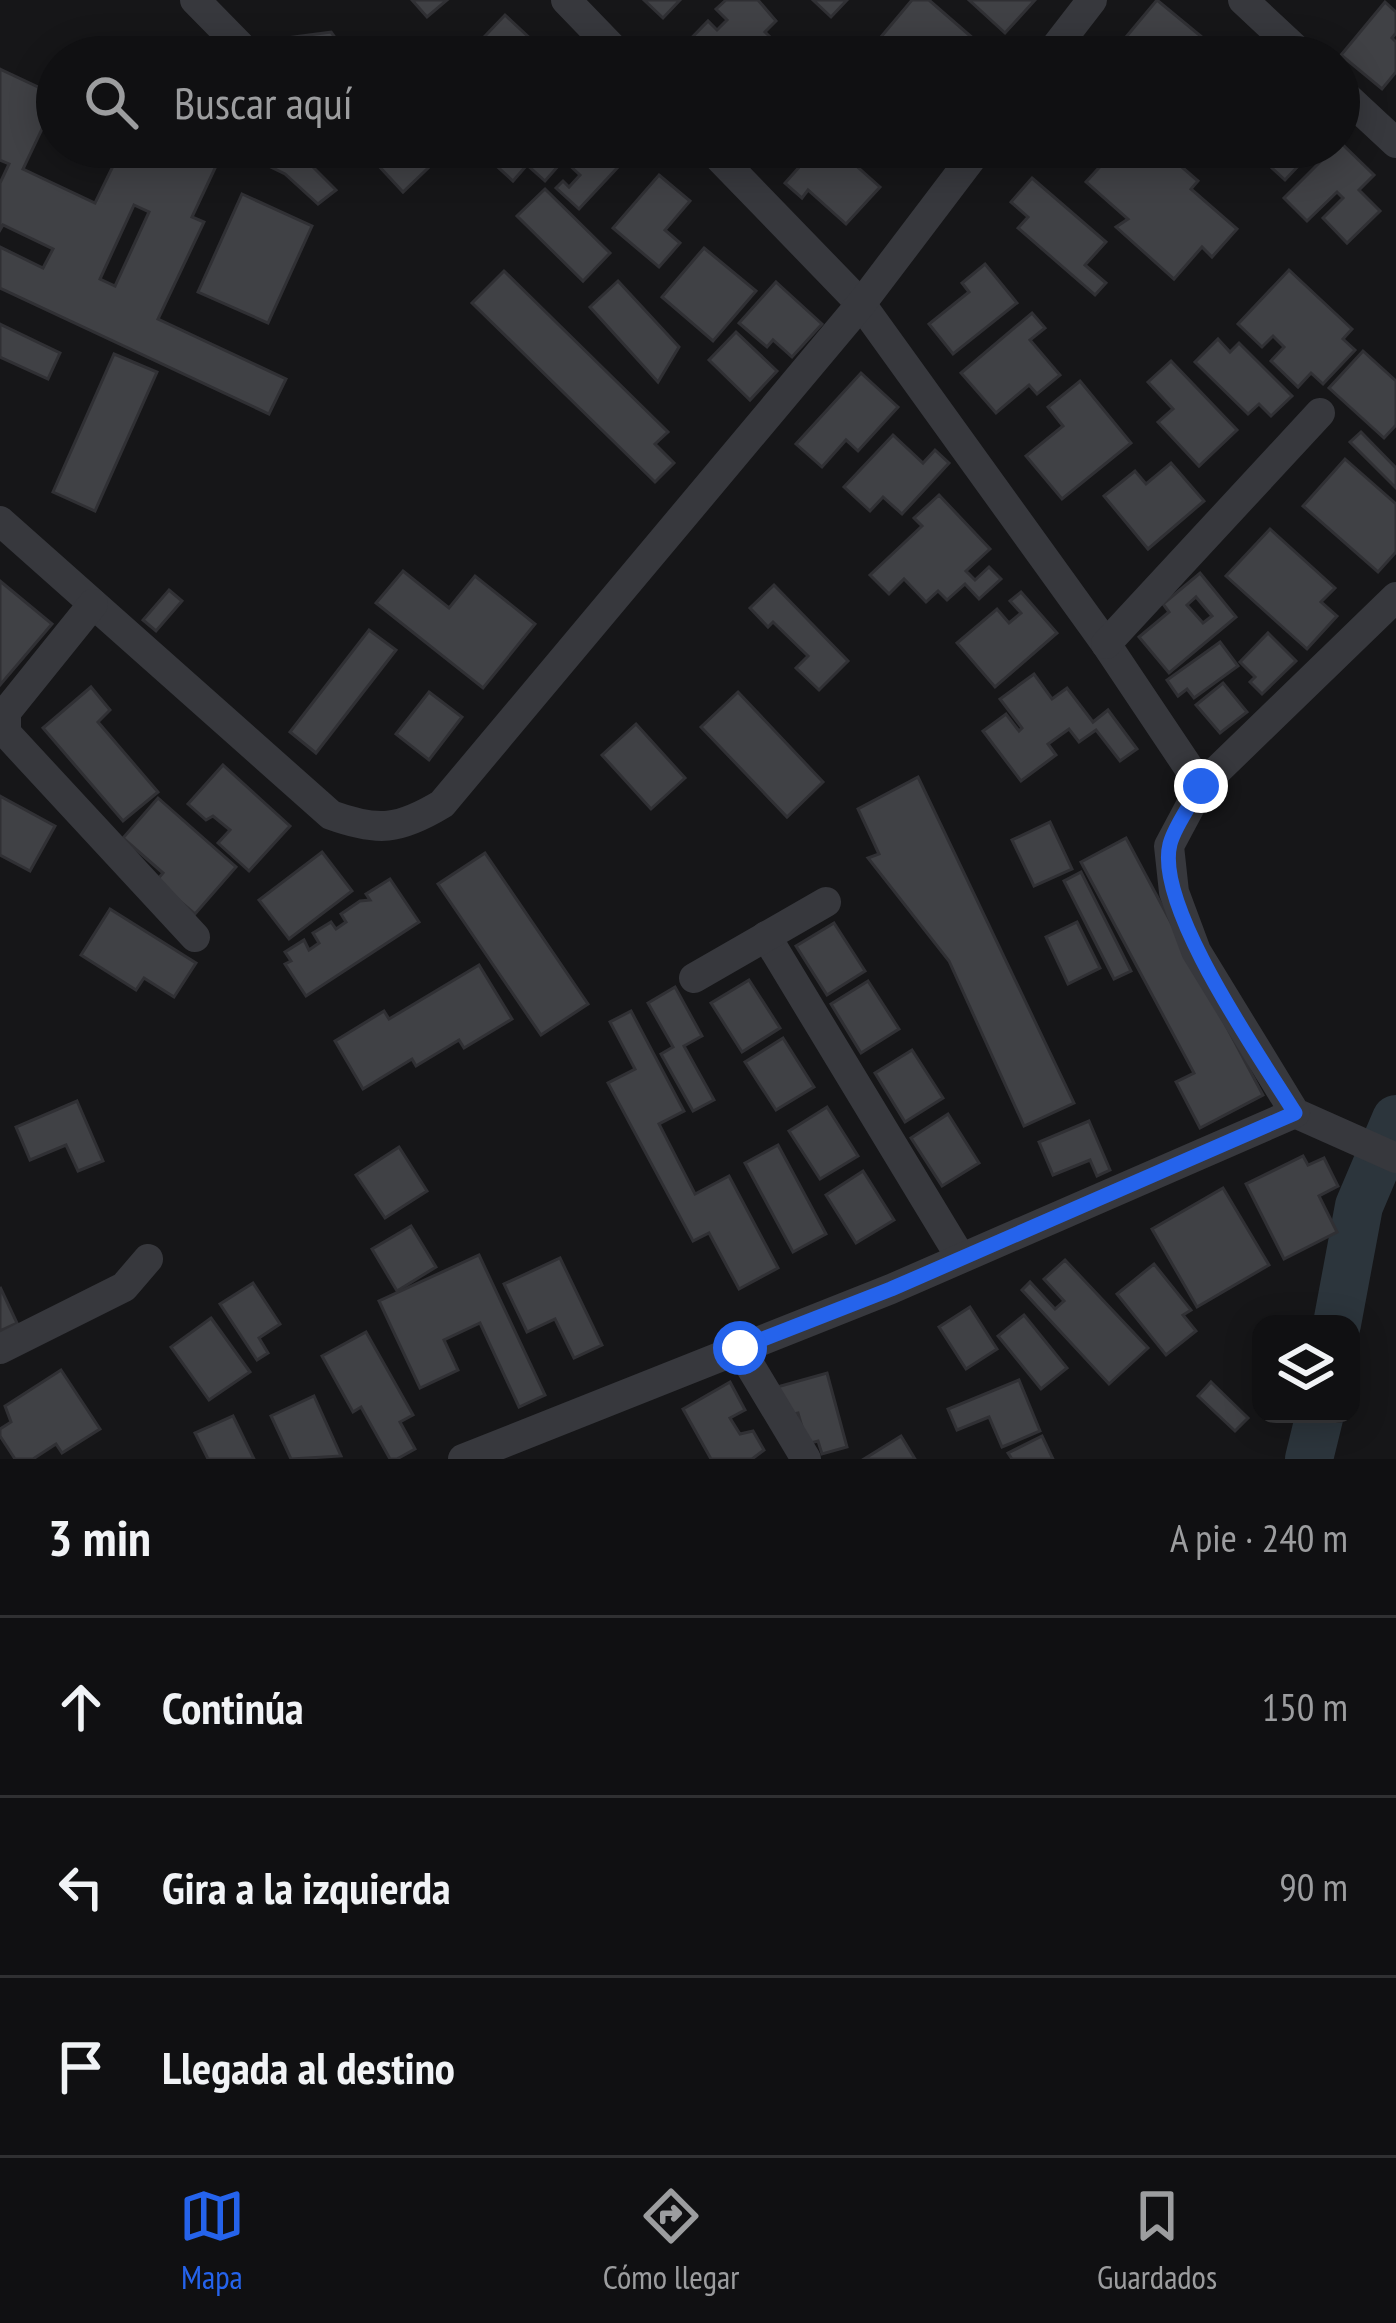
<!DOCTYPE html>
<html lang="es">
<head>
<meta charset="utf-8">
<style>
  body { margin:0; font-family:"PT Sans Narrow",sans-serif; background:#1e1e20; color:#f1f3f6 }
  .controls { position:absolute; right:36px; bottom:36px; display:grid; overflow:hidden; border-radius:24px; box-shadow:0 6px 30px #0003 }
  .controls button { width:108px; height:108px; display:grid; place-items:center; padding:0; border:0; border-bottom:3px solid #303032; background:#101012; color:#f1f3f6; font:60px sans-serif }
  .stop { position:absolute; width:36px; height:36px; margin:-27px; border:9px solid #2563eb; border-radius:50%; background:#fff }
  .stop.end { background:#2563eb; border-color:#fff; box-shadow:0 3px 12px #0008 }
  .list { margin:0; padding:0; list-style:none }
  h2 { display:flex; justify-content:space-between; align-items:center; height:156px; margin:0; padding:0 48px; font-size:51px }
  h2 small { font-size:39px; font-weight:400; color:#9c9d9f }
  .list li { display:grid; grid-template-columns:78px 1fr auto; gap:36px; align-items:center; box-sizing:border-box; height:180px; padding:0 48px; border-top:3px solid #303032 }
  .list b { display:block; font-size:45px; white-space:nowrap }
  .list em { font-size:39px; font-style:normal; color:#9c9d9f }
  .icon { flex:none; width:66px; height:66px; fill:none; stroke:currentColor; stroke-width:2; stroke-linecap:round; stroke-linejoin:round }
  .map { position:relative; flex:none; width:1396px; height:1459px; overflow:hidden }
  .search { position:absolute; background:#101012; box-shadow:0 6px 30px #0003; left:36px; right:36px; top:36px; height:132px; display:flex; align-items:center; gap:30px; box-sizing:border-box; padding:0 42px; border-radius:66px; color:#9c9d9f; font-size:45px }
  .sheet { height:696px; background:#101012 }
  nav { display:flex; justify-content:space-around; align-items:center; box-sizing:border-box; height:168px; border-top:3px solid #303032; background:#101012; font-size:33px; color:#9c9d9f }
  nav a { display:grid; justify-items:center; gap:6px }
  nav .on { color:#2563eb }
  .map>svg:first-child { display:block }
</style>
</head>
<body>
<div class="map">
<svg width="1396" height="1459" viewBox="0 0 1396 1459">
  <rect width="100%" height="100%" fill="#161618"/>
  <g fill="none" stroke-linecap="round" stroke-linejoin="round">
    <g stroke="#2c353c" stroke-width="48">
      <path d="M 1337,1324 L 1359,1206 L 1396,1119"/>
      <path d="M 1309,1459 L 1320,1414"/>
    </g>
  </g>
  <g fill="#404145" stroke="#303034" stroke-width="3" fill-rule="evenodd">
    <path d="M 412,0 L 447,0 L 427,17 Z"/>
    <path d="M 644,0 L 680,0 L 663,18 Z"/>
    <path d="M 726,0 L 758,0 L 776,21 L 765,32 L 791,57 L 673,57 L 708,21 L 717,30 L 727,20 L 716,9 Z"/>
    <path d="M 813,0 L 847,0 L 831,17 Z"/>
    <path d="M 912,0 L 929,0 L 983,47 L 974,57 L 891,57 L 875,44 Z"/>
    <path d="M 969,0 L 1035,0 L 1005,33 Z"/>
    <path d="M 1157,0 L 1203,38 L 1187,57 L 1139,57 L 1121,43 Z"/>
    <path d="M 1385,2 L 1396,12 L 1396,33 L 1392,38 L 1396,42 L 1396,72 L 1382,89 L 1341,55 Z"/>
    <path d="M 505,15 L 550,57 L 465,57 Z"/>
    <path d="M 331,32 L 349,57 L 266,57 L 256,42 Z"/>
    <path d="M 0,69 L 57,96 L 57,136 L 42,129 L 23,169 L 95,203 L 114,164 L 79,147 L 173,150 L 174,147 L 225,147 L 192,217 L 204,222 L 158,319 L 286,379 L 269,414 L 0,288 L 0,247 L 43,268 L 53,249 L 3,225 L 0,230 L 0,183 L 9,164 L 0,160 ZM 134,205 L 149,212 L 115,286 L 100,279 Z"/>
    <path d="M 1340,142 L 1374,175 L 1359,190 L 1380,211 L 1347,243 L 1323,218 L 1343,198 L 1337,192 L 1307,221 L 1284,198 Z"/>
    <path d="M 293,147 L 336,190 L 318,204 L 285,174 L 232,148 Z"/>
    <path d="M 395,147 L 450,147 L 403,192 L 377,164 Z"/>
    <path d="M 499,147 L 575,147 L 545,181 L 527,165 L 513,181 L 489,159 Z"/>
    <path d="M 582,147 L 596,147 L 618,167 L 579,209 L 556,188 L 563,181 L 569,187 L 580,175 L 567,163 Z"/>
    <path d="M 817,147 L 835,147 L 880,187 L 846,224 L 808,190 L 802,198 L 785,183 Z"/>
    <path d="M 1118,147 L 1159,147 L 1198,181 L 1191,189 L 1237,229 L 1212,257 L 1202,247 L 1174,279 L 1116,227 L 1128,219 L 1086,182 Z"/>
    <path d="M 1249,147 L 1316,147 L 1285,180 Z"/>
    <path d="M 659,175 L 690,201 L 665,230 L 680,243 L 659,267 L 613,228 Z"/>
    <path d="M 1032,178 L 1106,242 L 1085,265 L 1106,283 L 1095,295 L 1018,228 L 1028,217 L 1011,202 Z"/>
    <path d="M 545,189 L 610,253 L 583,281 L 517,216 Z"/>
    <path d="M 242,194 L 312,226 L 268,323 L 198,292 Z"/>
    <path d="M 704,248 L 756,291 L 713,341 L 662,297 Z"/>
    <path d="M 985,264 L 1017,303 L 953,354 L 929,324 L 969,292 L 962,283 Z"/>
    <path d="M 1289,270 L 1352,329 L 1343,339 L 1355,350 L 1323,384 L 1311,373 L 1298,387 L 1271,361 L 1284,347 L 1273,336 L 1262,347 L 1238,324 Z"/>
    <path d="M 504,271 L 668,432 L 655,444 L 674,463 L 655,482 L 472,303 Z"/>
    <path d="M 618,281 L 679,347 L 658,382 L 590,307 Z"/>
    <path d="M 776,282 L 822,324 L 792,357 L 773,340 L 767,347 L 739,323 Z"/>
    <path d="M 1032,313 L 1045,328 L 1030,340 L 1060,375 L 1037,394 L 1029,385 L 996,413 L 961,373 Z"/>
    <path d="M 0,324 L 60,353 L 48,379 L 0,357 Z"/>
    <path d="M 736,332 L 777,371 L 750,400 L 709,360 Z"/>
    <path d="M 1218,339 L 1230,352 L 1239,343 L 1292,396 L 1271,416 L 1259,404 L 1248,414 L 1195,362 Z"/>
    <path d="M 1363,351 L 1396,381 L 1396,425 L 1384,438 L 1329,388 Z"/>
    <path d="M 114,354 L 157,372 L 95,511 L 53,492 Z"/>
    <path d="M 1171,361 L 1237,430 L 1199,466 L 1158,422 L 1173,409 L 1148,382 Z"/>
    <path d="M 861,373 L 898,407 L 858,451 L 846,440 L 822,467 L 796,444 Z"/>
    <path d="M 1080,381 L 1131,443 L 1062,499 L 1026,456 L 1063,426 L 1048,407 Z"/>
    <path d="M 1361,432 L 1396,468 L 1396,488 L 1350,442 Z"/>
    <path d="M 893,435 L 923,463 L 935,450 L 949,463 L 902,514 L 883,497 L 870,511 L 844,487 Z"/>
    <path d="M 1345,459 L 1396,504 L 1396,552 L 1378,572 L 1303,506 Z"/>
    <path d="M 1171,463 L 1204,501 L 1148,549 L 1104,496 L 1135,471 L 1146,484 Z"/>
    <path d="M 939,495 L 990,549 L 966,571 L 975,580 L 989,567 L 1001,579 L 979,599 L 965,584 L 947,600 L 938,591 L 926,602 L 904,579 L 889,594 L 870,575 L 922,526 L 914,518 Z"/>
    <path d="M 1270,529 L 1335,588 L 1321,602 L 1337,616 L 1307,649 L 1226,576 Z"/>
    <path d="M 403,571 L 449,608 L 475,576 L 535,624 L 483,688 L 376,603 Z"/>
    <path d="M 1200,573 L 1236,617 L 1169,673 L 1139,637 L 1169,612 L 1163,604 ZM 1196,597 L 1212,616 L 1203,623 L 1187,605 Z"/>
    <path d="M 0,581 L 52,624 L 0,685 Z"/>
    <path d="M 774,585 L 848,661 L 819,690 L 796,668 L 808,656 L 773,622 L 768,627 L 750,608 Z"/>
    <path d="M 169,590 L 182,601 L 156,631 L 143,620 Z"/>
    <path d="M 1021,592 L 1057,633 L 995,687 L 957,643 L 997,609 L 1009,623 L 1021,613 L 1010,601 Z"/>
    <path d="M 369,630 L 396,650 L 316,753 L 290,732 Z"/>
    <path d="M 1268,633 L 1296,661 L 1262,694 L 1250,682 L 1255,677 L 1240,662 Z"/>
    <path d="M 1220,642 L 1238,666 L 1194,698 L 1187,689 L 1178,696 L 1167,680 Z"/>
    <path d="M 1034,674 L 1052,699 L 1067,688 L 1093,722 L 1108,710 L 1137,749 L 1120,761 L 1096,730 L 1079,742 L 1069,729 L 1048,744 L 1056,755 L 1021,781 L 983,731 L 1006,714 L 1019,731 L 1022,728 L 1000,699 Z"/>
    <path d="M 1223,683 L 1247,712 L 1220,733 L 1196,705 Z"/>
    <path d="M 91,687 L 110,710 L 98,722 L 158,792 L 123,821 L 43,728 Z"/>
    <path d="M 429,692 L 462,717 L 429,760 L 396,734 Z"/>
    <path d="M 738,692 L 823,782 L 787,817 L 701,727 Z"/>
    <path d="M 636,724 L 685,778 L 651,809 L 602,755 Z"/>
    <path d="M 223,765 L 290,826 L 249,871 L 218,843 L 230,830 L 213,816 L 206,820 L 188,804 Z"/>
    <path d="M 918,777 L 1074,1103 L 1024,1126 L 949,961 L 868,858 L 879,854 L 858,809 Z"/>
    <path d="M 0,796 L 55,826 L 30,871 L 0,855 Z"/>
    <path d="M 158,798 L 236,867 L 195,914 L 156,881 L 163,873 L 123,838 Z"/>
    <path d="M 1050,822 L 1072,869 L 1034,886 L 1012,840 Z"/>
    <path d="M 1126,838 L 1263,1095 L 1200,1128 L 1176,1082 L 1194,1073 L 1081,862 Z"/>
    <path d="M 322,852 L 352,891 L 289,939 L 259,900 Z"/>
    <path d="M 485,853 L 588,1004 L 541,1035 L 438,884 Z"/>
    <path d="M 1081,872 L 1131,971 L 1114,979 L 1064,881 Z"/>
    <path d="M 390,879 L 419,922 L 306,996 L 285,964 L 291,961 L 285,952 L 304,940 L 309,950 L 319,943 L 313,933 L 331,922 L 336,929 L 346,922 L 341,914 L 360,901 L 370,900 L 366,894 Z"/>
    <path d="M 110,909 L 196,963 L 174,997 L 144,978 L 136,990 L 81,955 Z"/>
    <path d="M 1077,922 L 1100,968 L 1068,984 L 1046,937 Z"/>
    <path d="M 834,923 L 865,971 L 827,995 L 796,946 Z"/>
    <path d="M 479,965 L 512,1019 L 464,1048 L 459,1040 L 416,1066 L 412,1059 L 363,1089 L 335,1041 L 384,1011 L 389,1019 Z"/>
    <path d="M 749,980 L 780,1028 L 742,1052 L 711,1003 Z"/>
    <path d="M 868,981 L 899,1029 L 861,1053 L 831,1004 Z"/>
    <path d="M 675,987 L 702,1036 L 684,1046 L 714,1100 L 693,1111 L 661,1054 L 673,1047 L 648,1003 Z"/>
    <path d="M 631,1011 L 684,1111 L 659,1124 L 695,1194 L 729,1176 L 778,1268 L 739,1289 L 709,1233 L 693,1241 L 608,1083 L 635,1069 L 610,1022 Z"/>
    <path d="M 783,1038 L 814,1087 L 776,1110 L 745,1062 Z"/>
    <path d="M 912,1050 L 943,1098 L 905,1122 L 875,1073 Z"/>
    <path d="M 77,1101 L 103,1161 L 78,1171 L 66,1145 L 30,1160 L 16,1127 Z"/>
    <path d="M 827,1107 L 858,1156 L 820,1179 L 789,1131 Z"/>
    <path d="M 948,1114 L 979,1163 L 942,1186 L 911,1138 Z"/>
    <path d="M 1089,1121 L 1110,1170 L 1097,1176 L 1090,1160 L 1053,1175 L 1039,1142 Z"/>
    <path d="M 778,1145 L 826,1234 L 793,1252 L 745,1163 Z"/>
    <path d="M 399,1147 L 427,1191 L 385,1218 L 356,1175 Z"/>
    <path d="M 1303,1156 L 1308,1165 L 1324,1158 L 1338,1186 L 1319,1196 L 1337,1232 L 1284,1259 L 1246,1184 Z"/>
    <path d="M 863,1171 L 894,1220 L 856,1243 L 826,1195 Z"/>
    <path d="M 1223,1188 L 1269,1265 L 1197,1307 L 1152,1229 Z"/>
    <path d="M 411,1226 L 436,1267 L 397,1291 L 372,1249 Z"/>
    <path d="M 479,1255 L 545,1395 L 519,1407 L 480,1323 L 444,1340 L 458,1370 L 420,1388 L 379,1301 Z"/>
    <path d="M 560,1258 L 602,1345 L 574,1358 L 555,1319 L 527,1332 L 504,1284 Z"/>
    <path d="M 1065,1260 L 1148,1348 L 1109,1384 L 1022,1290 L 1030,1282 L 1055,1309 L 1064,1301 L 1044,1279 Z"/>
    <path d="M 1154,1264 L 1191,1310 L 1183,1315 L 1196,1331 L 1166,1355 L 1117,1294 Z"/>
    <path d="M 253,1283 L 280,1324 L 259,1338 L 268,1353 L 257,1360 L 220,1304 Z"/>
    <path d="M 0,1287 L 17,1323 L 0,1331 Z"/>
    <path d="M 970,1307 L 997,1349 L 966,1369 L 939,1327 Z"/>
    <path d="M 1024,1315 L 1067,1368 L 1041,1389 L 998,1336 Z"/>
    <path d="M 211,1318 L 250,1372 L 209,1400 L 171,1347 Z"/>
    <path d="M 366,1332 L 413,1415 L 400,1422 L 415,1449 L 397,1459 L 390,1459 L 361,1407 L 353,1412 L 322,1356 Z"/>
    <path d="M 61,1370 L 100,1429 L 62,1453 L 56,1444 L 33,1459 L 15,1459 L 0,1436 L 0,1429 L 11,1422 L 5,1406 Z"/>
    <path d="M 827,1373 L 847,1447 L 822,1454 L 818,1441 L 807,1444 L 798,1413 L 785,1416 L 777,1387 Z"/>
    <path d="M 1019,1380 L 1040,1431 L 1002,1447 L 989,1417 L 957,1430 L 948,1409 Z"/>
    <path d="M 730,1382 L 745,1410 L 730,1418 L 740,1434 L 753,1431 L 764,1450 L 752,1459 L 711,1459 L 683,1409 Z"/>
    <path d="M 1211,1382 L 1248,1418 L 1235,1431 L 1198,1396 Z"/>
    <path d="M 314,1396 L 341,1456 L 291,1459 L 271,1416 Z"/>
    <path d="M 233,1416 L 254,1459 L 208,1459 L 195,1433 Z"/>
    <path d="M 901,1436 L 915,1459 L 864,1459 Z"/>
    <path d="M 1042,1436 L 1053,1459 L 1012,1459 L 1008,1453 Z"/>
  </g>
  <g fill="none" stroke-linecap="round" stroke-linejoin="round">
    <g stroke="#37383d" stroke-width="30">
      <path d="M 195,0 L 251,57"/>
      <path d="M 566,0 L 621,57"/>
      <path d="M 1243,0 L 1304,57"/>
      <path d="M 1048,57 L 1092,0"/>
      <path d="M 1339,90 L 1396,143"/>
      <path d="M 709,147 L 861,304 L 1106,644 L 1201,786"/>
      <path d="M 0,521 L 331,815 C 378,832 399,830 442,804 L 861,304 L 980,147"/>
      <path d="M 1396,597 L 1201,786 L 1169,846 L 1174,892 L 1196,951 L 1295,1113 L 1396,1158"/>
      <path d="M 93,604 L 6,712 L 6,733 L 195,937"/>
      <path d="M 1106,644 L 1320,413"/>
      <path d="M 766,936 L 961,1258"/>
      <path d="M 694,978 L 826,902"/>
      <path d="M 0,1349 L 124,1287 L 148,1259"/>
      <path d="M 740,1349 L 806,1459"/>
      <path d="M 463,1459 L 891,1289 L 1295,1113"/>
    </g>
  </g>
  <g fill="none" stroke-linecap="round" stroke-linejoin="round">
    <path stroke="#2563eb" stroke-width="15" d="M 740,1348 L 891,1289 L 1295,1113 C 1261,1058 1154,906 1170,844 C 1175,825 1192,803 1201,786"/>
  </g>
</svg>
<div class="controls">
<button><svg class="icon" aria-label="layers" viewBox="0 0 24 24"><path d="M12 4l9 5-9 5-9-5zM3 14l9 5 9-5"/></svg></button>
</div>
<div class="stop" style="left:740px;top:1348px"></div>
<div class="stop end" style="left:1201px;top:786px"></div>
<div class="search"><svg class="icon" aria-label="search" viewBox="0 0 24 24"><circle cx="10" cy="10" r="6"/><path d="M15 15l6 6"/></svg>Buscar aquí</div>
</div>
<section class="sheet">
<h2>3 min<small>A pie · 240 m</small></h2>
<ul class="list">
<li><svg class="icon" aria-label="ahead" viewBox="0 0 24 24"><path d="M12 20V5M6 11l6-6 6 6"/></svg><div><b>Continúa</b></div><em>150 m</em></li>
<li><svg class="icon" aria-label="left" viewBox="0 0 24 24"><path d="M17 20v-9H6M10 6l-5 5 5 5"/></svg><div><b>Gira a la izquierda</b></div><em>90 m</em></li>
<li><svg class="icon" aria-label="arrive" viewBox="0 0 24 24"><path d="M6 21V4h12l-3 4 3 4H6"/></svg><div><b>Llegada al destino</b></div></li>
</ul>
</section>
<nav>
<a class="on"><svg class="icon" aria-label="map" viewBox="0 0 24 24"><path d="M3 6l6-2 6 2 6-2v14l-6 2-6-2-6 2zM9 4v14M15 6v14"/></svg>Mapa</a>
<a><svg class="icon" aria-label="directions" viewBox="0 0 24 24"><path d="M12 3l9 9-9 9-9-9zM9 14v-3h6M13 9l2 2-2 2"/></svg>Cómo llegar</a>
<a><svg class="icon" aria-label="saved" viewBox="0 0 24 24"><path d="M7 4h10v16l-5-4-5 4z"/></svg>Guardados</a>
</nav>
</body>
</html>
